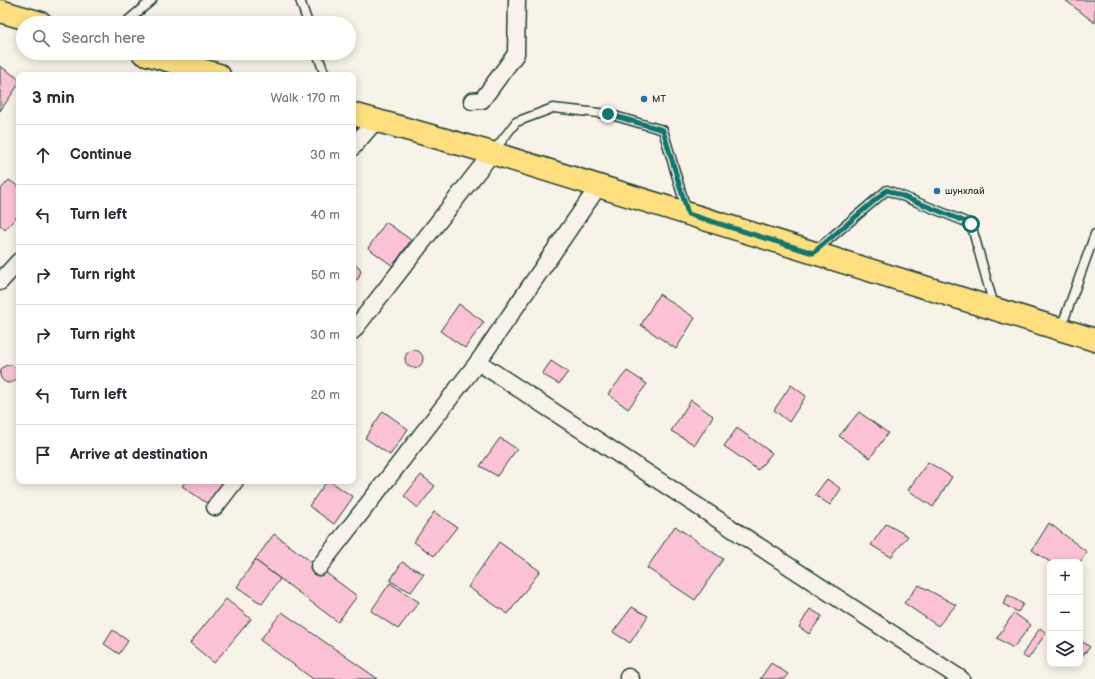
<!DOCTYPE html>
<html lang="en">
<head>
<meta charset="utf-8">
<style>
  body { margin:0; font-family:"Balsamiq Sans",sans-serif; background:#f7f7f7; color:#2b2b33 }
  .controls { position:absolute; right:12px; bottom:12px; display:grid; overflow:hidden; border-radius:8px; box-shadow:0 2px 10px #0003 }
  .controls button { width:36px; height:36px; display:grid; place-items:center; padding:0; border:0; border-bottom:1px solid #e1e1e2; background:#fff; color:#2b2b33; font:20px sans-serif }
  .stop { position:absolute; width:12px; height:12px; margin:-9px; border:3px solid #0f766e; border-radius:50%; background:#fff }
  .stop.end { background:#0f766e; border-color:#fff; box-shadow:0 1px 4px #0008 }
  .list { margin:0; padding:0; list-style:none }
  h2 { display:flex; justify-content:space-between; align-items:center; height:52px; margin:0; padding:0 16px; font-size:17px }
  h2 small { font-size:13px; font-weight:400; color:#7c7c81 }
  .list li { display:grid; grid-template-columns:26px 1fr auto; gap:12px; align-items:center; box-sizing:border-box; height:60px; padding:0 16px; border-top:1px solid #e1e1e2 }
  .list b { display:block; font-size:15px; white-space:nowrap }
  .list em { font-size:13px; font-style:normal; color:#7c7c81 }
  .icon { flex:none; width:22px; height:22px; fill:none; stroke:currentColor; stroke-width:2; stroke-linecap:round; stroke-linejoin:round }
  .map { position:relative; flex:none; width:1095px; height:679px; overflow:hidden }
  .search { position:absolute; background:#fff; box-shadow:0 2px 10px #0003; left:16px; top:16px; width:340px; height:44px; display:flex; align-items:center; gap:10px; box-sizing:border-box; padding:0 14px; border-radius:22px; color:#7c7c81; font-size:15px }
  .panel { position:absolute; background:#fff; box-shadow:0 2px 10px #0003; left:16px; top:72px; width:340px; height:412px; border-radius:8px }
  .map>svg:first-child { display:block }
</style>
</head>
<body>
<div class="map">
<svg width="1095" height="679" viewBox="0 0 1095 679">
  <rect width="100%" height="100%" fill="#f7f3e8"/>
  <filter id="ink" filterUnits="userSpaceOnUse"><feTurbulence type="fractalNoise" baseFrequency=".025" numOctaves="2"/><feDisplacementMap in="SourceGraphic" scale="8" xChannelSelector="R" yChannelSelector="G"/><feConvolveMatrix kernelMatrix="1 2 1 2 8 2 1 2 1" color-interpolation-filters="sRGB"/></filter>
  <g filter="url(#ink)">
    <g fill="#fbc2d6" stroke="#1f3d34">
      <path d="M 1065,0 L 1095,0 L 1095,23 Z"/>
      <path d="M 0,66 L 19,79 L 19,84 L 0,111 Z"/>
      <path d="M 9,180 L 19,187 L 19,214 L 5,230 L 0,225 L 0,190 Z"/>
      <path d="M 386,222 L 411,240 L 393,266 L 368,248 Z"/>
      <path d="M 353,264 L 359,267 L 361,271 L 358,279 L 353,281 Z"/>
      <path d="M 659,294 L 695,318 L 676,349 L 641,325 Z"/>
      <path d="M 459,304 L 484,322 L 465,348 L 440,331 Z"/>
      <circle cx="414" cy="359" r="9"/>
      <path d="M 551,361 L 568,372 L 559,384 L 542,374 Z"/>
      <circle cx="9" cy="374" r="9"/>
      <path d="M 627,371 L 647,384 L 628,409 L 608,394 Z"/>
      <path d="M 791,385 L 806,396 L 789,422 L 774,410 Z"/>
      <path d="M 691,400 L 713,416 L 695,445 L 671,431 Z"/>
      <path d="M 383,411 L 408,429 L 390,455 L 365,438 Z"/>
      <path d="M 859,412 L 888,433 L 870,458 L 839,436 Z"/>
      <path d="M 737,428 L 772,453 L 758,470 L 724,446 Z"/>
      <path d="M 500,438 L 517,449 L 497,476 L 480,466 Z"/>
      <path d="M 928,462 L 952,477 L 933,507 L 908,490 Z"/>
      <path d="M 421,475 L 435,486 L 418,508 L 404,496 Z"/>
      <path d="M 827,479 L 841,489 L 830,505 L 815,495 Z"/>
      <path d="M 186,481 L 224,481 L 208,504 L 182,486 Z"/>
      <path d="M 327,481 L 330,481 L 353,497 L 334,524 L 309,506 Z"/>
      <path d="M 434,512 L 457,527 L 434,556 L 414,542 Z"/>
      <path d="M 1049,523 L 1087,552 L 1080,562 L 1050,562 L 1032,550 Z"/>
      <path d="M 886,524 L 908,536 L 891,557 L 871,545 Z"/>
      <path d="M 675,526 L 723,559 L 695,600 L 647,568 Z"/>
      <path d="M 274,534 L 357,596 L 338,622 L 255,560 Z"/>
      <path d="M 499,542 L 540,571 L 508,614 L 468,587 Z"/>
      <path d="M 255,560 L 280,579 L 262,604 L 237,587 Z"/>
      <path d="M 402,562 L 424,574 L 411,592 L 390,581 Z"/>
      <path d="M 390,583 L 419,602 L 398,629 L 371,611 Z"/>
      <path d="M 919,585 L 956,605 L 938,626 L 904,603 Z"/>
      <path d="M 1008,595 L 1023,604 L 1018,612 L 1003,604 Z"/>
      <path d="M 226,599 L 251,619 L 214,663 L 190,643 Z"/>
      <path d="M 632,607 L 648,616 L 630,643 L 613,632 Z"/>
      <path d="M 810,609 L 822,616 L 809,634 L 799,627 Z"/>
      <path d="M 282,612 L 378,679 L 313,679 L 260,640 Z"/>
      <path d="M 1014,613 L 1031,625 L 1013,648 L 997,638 Z"/>
      <path d="M 1040,628 L 1046,633 L 1028,659 L 1022,655 Z"/>
      <path d="M 113,630 L 128,641 L 119,654 L 104,644 Z"/>
      <path d="M 1080,640 L 1090,647 L 1080,659 Z"/>
      <path d="M 771,663 L 788,674 L 784,679 L 760,679 Z"/>
    </g>
    <g fill="none" stroke-linecap="round" stroke-linejoin="round">
      <g stroke="#1f3d34" stroke-width="11">
        <g id="lane">
          <path d="M 300,0 L 308,23"/>
          <path d="M 125,23 L 152,0"/>
          <path d="M 317,53 L 325,75"/>
          <path d="M 493,152 L 516,122 L 553,108 L 608,114 L 663,130 L 687,212"/>
          <path d="M 815,251 L 887,190 L 971,224 L 994,306"/>
          <path d="M 1061,328 L 1095,234"/>
        </g>
      </g>
      <g stroke="#1f3d34" stroke-width="19">
        <g id="street">
          <path d="M 472,101 L 482,100 L 516,54 L 517,0"/>
          <path d="M 353,147 L 376,120"/>
          <path d="M 0,282 L 19,261"/>
          <path d="M 353,331 L 492,153"/>
          <path d="M 478,362 L 961,679"/>
          <path d="M 215,507 L 235,481"/>
          <path d="M 319,567 L 478,362 L 598,187"/>
          <path d="M 628,677 L 631,679"/>
        </g>
      </g>
      <g stroke="#1f3d34" stroke-width="25">
        <g id="primary">
          <path d="M 0,11 L 41,23"/>
          <path d="M 143,53 L 219,75"/>
          <path d="M 353,114 L 492,153 L 1095,340"/>
        </g>
      </g>
      <use href="#lane" stroke="#f7f3e8" stroke-width="8"/>
      <use href="#street" stroke="#f7f3e8" stroke-width="16"/>
      <use href="#primary" stroke="#fedf80" stroke-width="22"/>
    </g>
  </g>
  <g fill="none" stroke-linecap="round" stroke-linejoin="round" filter="url(#ink)">
    <path stroke="#0f766e" stroke-width="5" d="M 608,114 L 663,130 L 688,214 L 813,253 L 887,190 L 971,224"/>
  </g>
  <g fill="#1f6fb2" stroke="#f7f3e8" stroke-width="1.5">
    <circle cx="644" cy="99" r="4"/>
    <circle cx="937" cy="191" r="4"/>
  </g>
  <g text-anchor="middle" dominant-baseline="central" stroke-width="3.5" stroke-linejoin="round" paint-order="stroke">
    <g font-size="10" fill="#1f3d34" stroke="#f7f3e8" text-anchor="start">
      <text x="652" y="99">МТ</text>
      <text x="945" y="191">шунхлай</text>
    </g>
  </g>
</svg>
<div class="controls">
<button>+</button>
<button>−</button>
<button><svg class="icon" aria-label="layers" viewBox="0 0 24 24"><path d="M12 4l9 5-9 5-9-5zM3 14l9 5 9-5"/></svg></button>
</div>
<div class="stop" style="left:971px;top:224px"></div>
<div class="stop end" style="left:608px;top:114px"></div>
<div class="search"><svg class="icon" aria-label="search" viewBox="0 0 24 24"><circle cx="10" cy="10" r="6"/><path d="M15 15l6 6"/></svg>Search here</div>
<section class="panel">
<h2>3 min<small>Walk · 170 m</small></h2>
<ul class="list">
<li><svg class="icon" aria-label="ahead" viewBox="0 0 24 24"><path d="M12 20V5M6 11l6-6 6 6"/></svg><div><b>Continue</b></div><em>30 m</em></li>
<li><svg class="icon" aria-label="left" viewBox="0 0 24 24"><path d="M17 20v-9H6M10 6l-5 5 5 5"/></svg><div><b>Turn left</b></div><em>40 m</em></li>
<li><svg class="icon" aria-label="right" viewBox="0 0 24 24"><path d="M7 20v-9h11M14 6l5 5-5 5"/></svg><div><b>Turn right</b></div><em>50 m</em></li>
<li><svg class="icon" aria-label="right" viewBox="0 0 24 24"><path d="M7 20v-9h11M14 6l5 5-5 5"/></svg><div><b>Turn right</b></div><em>30 m</em></li>
<li><svg class="icon" aria-label="left" viewBox="0 0 24 24"><path d="M17 20v-9H6M10 6l-5 5 5 5"/></svg><div><b>Turn left</b></div><em>20 m</em></li>
<li><svg class="icon" aria-label="arrive" viewBox="0 0 24 24"><path d="M6 21V4h12l-3 4 3 4H6"/></svg><div><b>Arrive at destination</b></div></li>
</ul>
</section>
</div>
</body>
</html>
